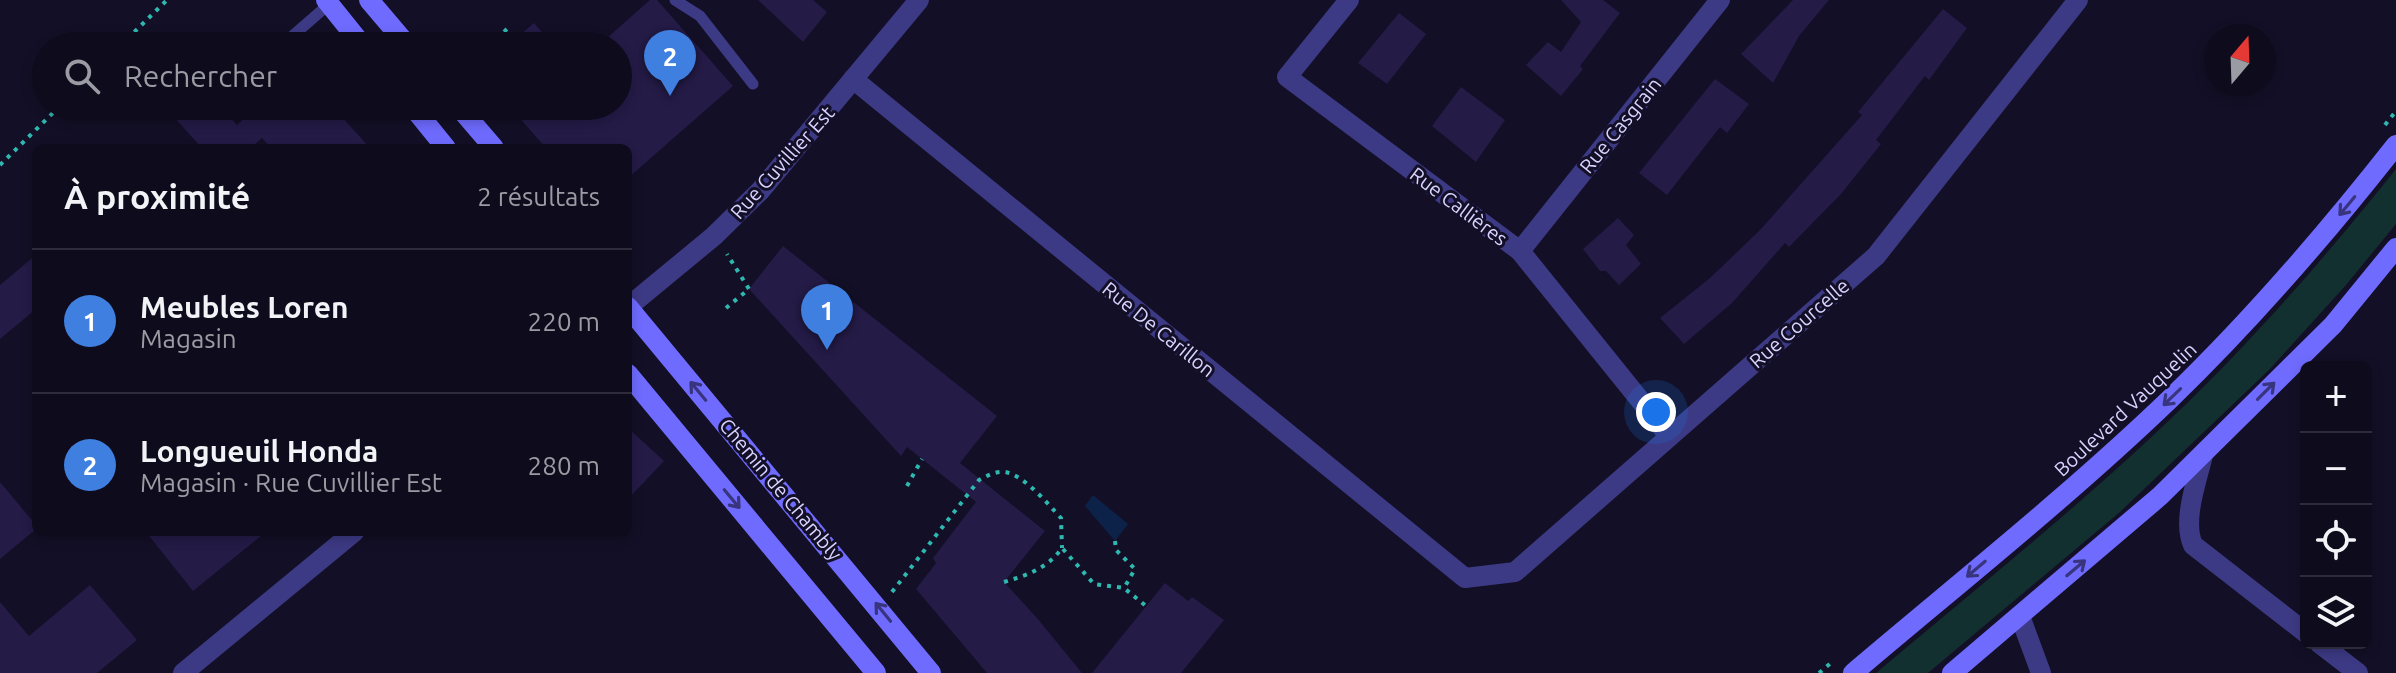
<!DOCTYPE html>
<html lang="fr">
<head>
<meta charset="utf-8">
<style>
  body { margin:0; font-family:Ubuntu,sans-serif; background:#171425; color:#f1f3f6 }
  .controls { position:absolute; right:24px; bottom:24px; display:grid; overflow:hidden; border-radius:12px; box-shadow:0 4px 12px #0003 }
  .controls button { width:72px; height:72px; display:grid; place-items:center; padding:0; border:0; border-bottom:2px solid #2e2b3b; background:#0e0b1c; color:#f1f3f6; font:40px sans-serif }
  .compass { position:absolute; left:2204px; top:24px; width:72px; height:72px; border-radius:50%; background:#0e0b1c; box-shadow:0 4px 12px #0003; rotate:19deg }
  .you { position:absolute; left:1656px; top:412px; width:28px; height:28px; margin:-20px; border:6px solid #fff; border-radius:50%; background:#1a73e8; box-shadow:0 0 0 12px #1a73e833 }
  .badge { display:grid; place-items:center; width:52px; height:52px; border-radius:50%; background:#db2777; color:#fff; font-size:26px; font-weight:700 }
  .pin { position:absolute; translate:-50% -66px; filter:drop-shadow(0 2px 4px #0008) }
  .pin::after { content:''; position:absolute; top:42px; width:28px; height:24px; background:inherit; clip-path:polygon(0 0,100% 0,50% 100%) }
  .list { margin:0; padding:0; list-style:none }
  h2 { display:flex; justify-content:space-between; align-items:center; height:104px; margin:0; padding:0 32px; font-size:34px }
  h2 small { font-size:26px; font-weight:400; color:#9b9ba3 }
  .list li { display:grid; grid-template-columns:52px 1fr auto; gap:24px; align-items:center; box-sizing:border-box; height:144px; padding:0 32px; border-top:2px solid #2e2b3b }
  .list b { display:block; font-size:30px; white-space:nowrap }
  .list p { margin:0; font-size:26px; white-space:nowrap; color:#9b9ba3 }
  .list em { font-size:26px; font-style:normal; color:#9b9ba3 }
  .icon { flex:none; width:44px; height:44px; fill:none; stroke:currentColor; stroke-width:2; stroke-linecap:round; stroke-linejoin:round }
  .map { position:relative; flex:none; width:2396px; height:673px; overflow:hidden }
  .search { position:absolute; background:#0e0b1c; box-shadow:0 4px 12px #0003; left:32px; top:32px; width:600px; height:88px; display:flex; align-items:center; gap:20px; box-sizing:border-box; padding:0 28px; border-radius:44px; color:#9b9ba3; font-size:30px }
  .panel { position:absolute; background:#0e0b1c; box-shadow:0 4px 12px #0003; left:32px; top:144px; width:600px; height:392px; border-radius:12px }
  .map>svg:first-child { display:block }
</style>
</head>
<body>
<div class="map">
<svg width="2396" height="673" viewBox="0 0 2396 673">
  <rect width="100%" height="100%" fill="#130f26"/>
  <path fill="#12302f" d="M 2396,169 L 2396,224 L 2346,285 L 2269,370 L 2120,512 L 1928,673 L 1876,673 C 1996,572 2120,474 2229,361 C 2288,300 2343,235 2396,169 Z"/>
  <path fill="#0c2248" d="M 1093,495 L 1128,524 L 1115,541 L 1085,506 Z"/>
  <g fill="#241b47">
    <path d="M 650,0 L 657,0 L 733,86 L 628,178 L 628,148 L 546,148 L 509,106 L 618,106 L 618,46 L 598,46 Z"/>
    <path d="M 758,0 L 813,0 L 827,12 L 803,42 Z"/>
    <path d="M 1561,0 L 1603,0 L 1620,13 L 1580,66 L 1583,69 L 1561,96 L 1526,65 L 1548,42 L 1561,52 L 1581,22 Z"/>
    <path d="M 1793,0 L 1829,0 L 1799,36 L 1773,83 L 1741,54 Z"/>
    <path d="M 1943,9 L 1967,28 L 1929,80 L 1925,76 L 1876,140 L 1881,144 L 1841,194 L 1789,247 L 1785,243 L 1732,303 L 1684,344 L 1660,318 L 1710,278 L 1761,229 L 1862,115 L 1858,112 Z"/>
    <path d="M 1399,13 L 1426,34 L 1387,84 L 1358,63 Z"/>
    <path d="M 534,23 L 554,46 L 507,46 Z"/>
    <path d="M 1715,79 L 1749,104 L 1727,133 L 1720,127 L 1667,195 L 1639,173 Z"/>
    <path d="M 1461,87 L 1505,120 L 1476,162 L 1432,126 Z"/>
    <path d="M 164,106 L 220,106 L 237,125 L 257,106 L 332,106 L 370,148 L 271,148 L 262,138 L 251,148 L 202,148 Z"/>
    <path d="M 1618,218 L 1634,235 L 1626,245 L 1641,264 L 1619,285 L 1606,271 L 1600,271 L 1583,249 Z"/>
    <path d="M 783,246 L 997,416 L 960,463 L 1045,531 L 1004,582 L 1037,618 L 1082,673 L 987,673 L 916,589 L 936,563 L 933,558 L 976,502 L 907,447 L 901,456 L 749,289 Z"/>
    <path d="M 36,255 L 36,309 L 0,339 L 0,285 Z"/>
    <path d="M 628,428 L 664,461 L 628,499 Z"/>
    <path d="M 0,482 L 36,525 L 36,529 L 0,559 Z"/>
    <path d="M 146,532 L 266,532 L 193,591 Z"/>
    <path d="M 1165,583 L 1188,601 L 1192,597 L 1224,620 L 1181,673 L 1092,673 Z"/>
    <path d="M 90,585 L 137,640 L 97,673 L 0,673 L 0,602 L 29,636 Z"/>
  </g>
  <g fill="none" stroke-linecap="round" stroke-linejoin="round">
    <g stroke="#2fb8b0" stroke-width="4" stroke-dasharray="4 6" stroke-linecap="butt">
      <path d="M 504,29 L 515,40"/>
      <path d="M 120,46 L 167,0"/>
      <path d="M 2385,125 L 2396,111"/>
      <path d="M 0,165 L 60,106"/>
      <path d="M 726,308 L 749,289 L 727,254"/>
      <path d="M 907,486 L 922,459"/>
      <path d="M 1115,541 L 1116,550 L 1135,569 L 1124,588"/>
      <path d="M 1004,582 C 1027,575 1047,569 1062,548 L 1094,584 L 1124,588 L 1146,606"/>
      <path d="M 892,592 L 979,480 C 987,476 995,471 1005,472 C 1024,475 1048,504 1061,518 L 1062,548"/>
      <path d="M 1819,673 L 1832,662"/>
    </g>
    <g stroke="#3d3a85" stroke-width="11">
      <path d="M 675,0 L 700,16 L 753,84"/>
      <path d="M 212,46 L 212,42"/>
      <path d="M 281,46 L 329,4"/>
    </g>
    <g stroke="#3d3a85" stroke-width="20">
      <path d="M 1349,0 L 1287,77 L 1520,251 L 1669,436"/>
      <path d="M 853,79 L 1465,578 L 1515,572 L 1876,256 L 2078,0"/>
      <path d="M 1520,251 L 1720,0"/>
      <path d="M 628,307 L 714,236 L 760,191 L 919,0"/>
      <path d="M 2203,455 C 2197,481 2182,520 2193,545 L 2306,633"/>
      <path d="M 2020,616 L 2041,673"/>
      <path d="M 2319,643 L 2358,673"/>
      <path d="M 183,673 L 354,532"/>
    </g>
    <g stroke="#6f6bff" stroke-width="20">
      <path d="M 326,0 L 363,46"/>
      <path d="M 369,0 L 408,46"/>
      <path d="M 412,106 L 446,148"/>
      <path d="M 458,106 L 494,148"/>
      <path d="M 628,307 L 931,673"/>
      <path d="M 628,374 L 876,673"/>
      <path d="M 1853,673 C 1959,583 2069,496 2170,399 C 2252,320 2326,234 2396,145"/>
      <path d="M 1952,673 L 2160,496 L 2333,325 L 2396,248"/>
    </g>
  </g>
  <defs><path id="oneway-shaft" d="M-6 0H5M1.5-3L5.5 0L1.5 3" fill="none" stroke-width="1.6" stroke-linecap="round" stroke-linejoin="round" transform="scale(2)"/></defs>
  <g stroke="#38347d">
    <use href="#oneway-shaft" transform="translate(2347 206) rotate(130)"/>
    <use href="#oneway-shaft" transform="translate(698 391) rotate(-130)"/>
    <use href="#oneway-shaft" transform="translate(2266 391) rotate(-45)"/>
    <use href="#oneway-shaft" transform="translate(2172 397) rotate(136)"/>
    <use href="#oneway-shaft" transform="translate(732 499) rotate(50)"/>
    <use href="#oneway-shaft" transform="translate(2076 568) rotate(-40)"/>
    <use href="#oneway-shaft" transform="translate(1976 569) rotate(140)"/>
    <use href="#oneway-shaft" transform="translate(883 612) rotate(-129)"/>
  </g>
  <g text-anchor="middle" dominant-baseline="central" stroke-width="6" stroke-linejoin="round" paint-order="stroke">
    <g font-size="20" fill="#d9d4ff" stroke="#130f26">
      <text transform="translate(1620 125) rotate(-51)">Rue Casgrain</text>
      <text transform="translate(782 162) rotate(-48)">Rue Cuvillier Est</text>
      <text transform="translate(1459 206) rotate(37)">Rue Callières</text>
      <text transform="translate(1799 323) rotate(-41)">Rue Courcelle</text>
      <text transform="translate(1159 329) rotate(39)">Rue De Carillon</text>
      <text transform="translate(2125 409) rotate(-43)">Boulevard Vauquelin</text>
      <text transform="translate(781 489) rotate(50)">Chemin de Chambly</text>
    </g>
  </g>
</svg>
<div class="controls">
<button>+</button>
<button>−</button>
<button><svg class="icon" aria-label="locate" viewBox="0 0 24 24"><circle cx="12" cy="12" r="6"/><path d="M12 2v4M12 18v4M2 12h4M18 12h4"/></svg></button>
<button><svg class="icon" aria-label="layers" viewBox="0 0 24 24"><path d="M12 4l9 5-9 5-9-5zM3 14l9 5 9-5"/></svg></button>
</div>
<svg class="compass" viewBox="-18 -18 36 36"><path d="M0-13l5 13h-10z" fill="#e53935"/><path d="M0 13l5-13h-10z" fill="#9b9ba3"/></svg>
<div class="you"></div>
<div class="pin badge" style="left:827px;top:350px;background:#3f7fe0">1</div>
<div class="pin badge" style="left:670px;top:96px;background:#3f7fe0">2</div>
<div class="search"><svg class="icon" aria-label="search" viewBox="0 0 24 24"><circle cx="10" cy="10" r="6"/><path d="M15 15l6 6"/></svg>Rechercher</div>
<section class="panel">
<h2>À proximité<small>2 résultats</small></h2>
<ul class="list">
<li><span class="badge" style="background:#3f7fe0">1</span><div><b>Meubles Loren</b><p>Magasin</p></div><em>220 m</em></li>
<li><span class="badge" style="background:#3f7fe0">2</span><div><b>Longueuil Honda</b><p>Magasin · Rue Cuvillier Est</p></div><em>280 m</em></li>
</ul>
</section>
</div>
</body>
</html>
